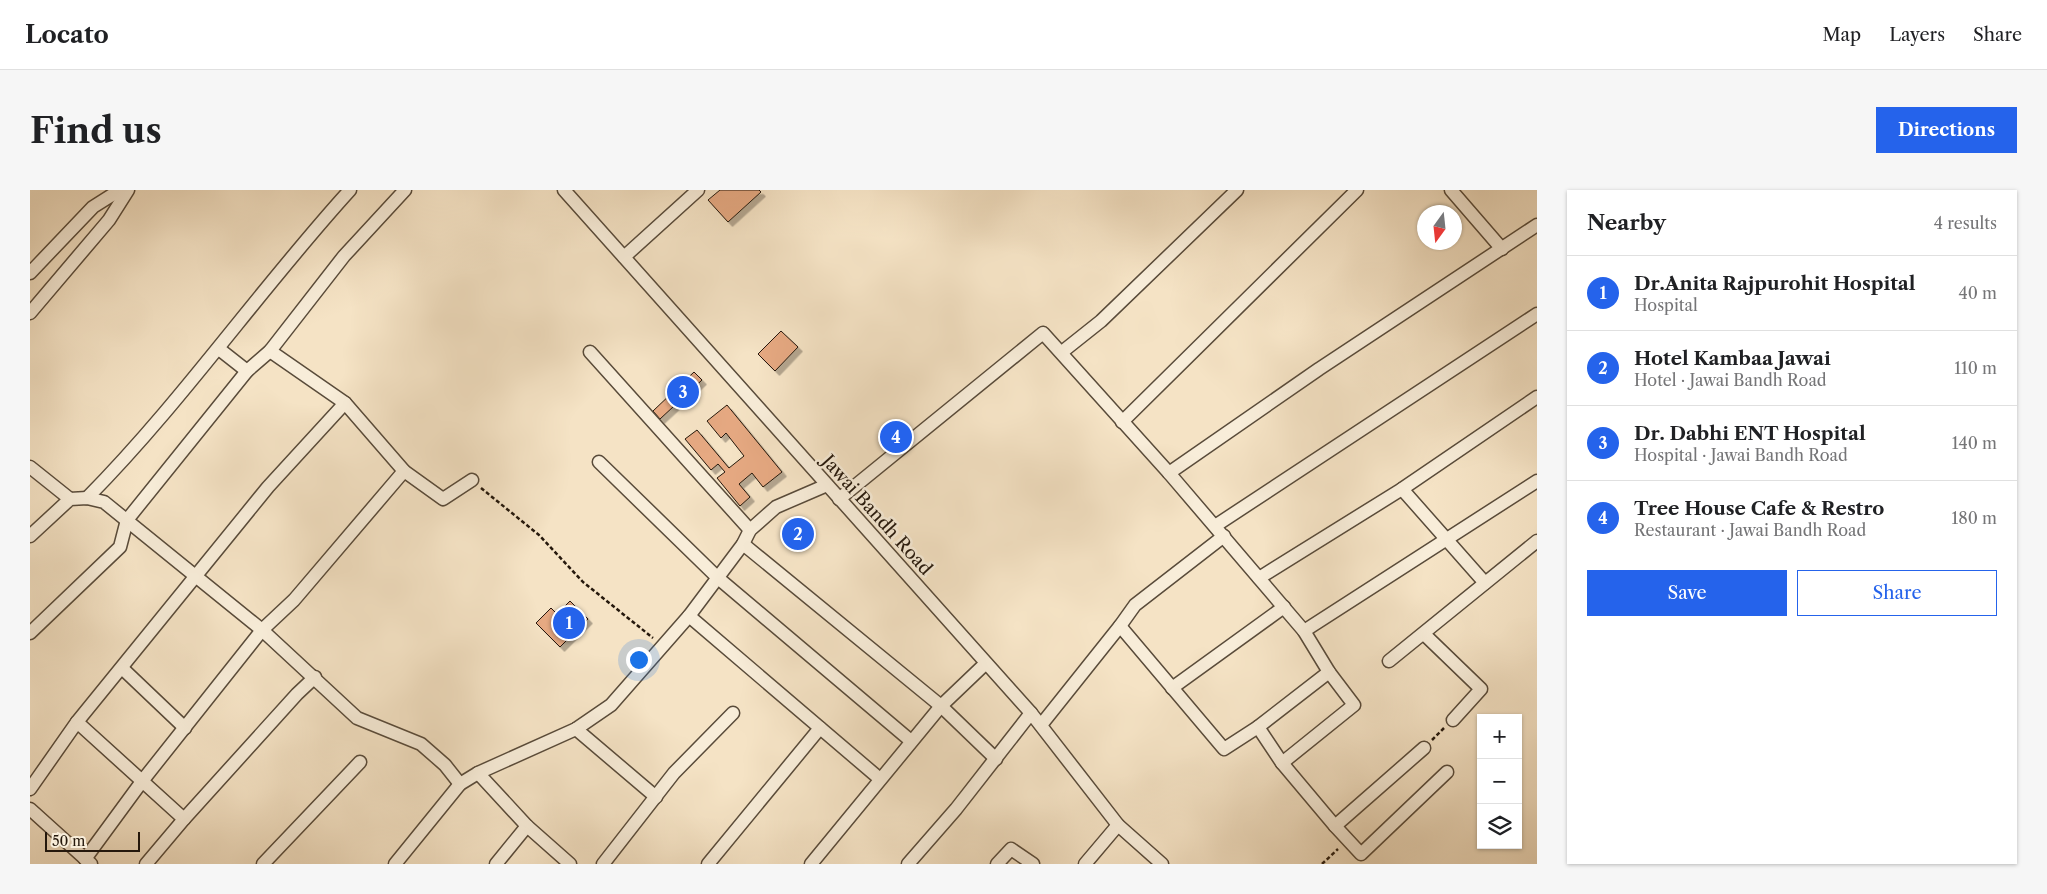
<!DOCTYPE html>
<html lang="en">
<head>
<meta charset="utf-8">
<style>
  body { margin:0; font-family:"Libre Caslon Text",serif; background:#f6f6f6; color:#202124 }
  .controls { position:absolute; right:15px; bottom:15px; display:grid; overflow:hidden; border-radius:0px; box-shadow:0 1px 4px #0004 }
  .controls button { width:45px; height:45px; display:grid; place-items:center; padding:0; border:0; border-bottom:1px solid #e0e0e0; background:#fff; color:#202124; font:25px sans-serif }
  .compass { position:absolute; left:1387px; top:15px; width:45px; height:45px; border-radius:50%; background:#fff; box-shadow:0 1px 4px #0004; rotate:195deg }
  .scale { position:absolute; left:15px; bottom:12px; width:95px; box-sizing:border-box; padding-left:5px; border:2px solid #25180c; border-top:0; font-size:14px; line-height:18px; white-space:nowrap; color:#25180c; -webkit-text-stroke:4px #f8edd9; paint-order:stroke }
  .you { position:absolute; left:608px; top:469px; width:18px; height:18px; margin:-12px; border:4px solid #fff; border-radius:50%; background:#1a73e8; box-shadow:0 0 0 8px #1a73e833 }
  .badge { display:grid; place-items:center; width:32px; height:32px; border-radius:50%; background:#2563eb; color:#fff; font-size:16px; font-weight:700 }
  .pin { position:absolute; translate:-50% -50%; border:2px solid #fff; box-shadow:0 1px 5px #0006 }
  .list { margin:0; padding:0; list-style:none }
  h2 { display:flex; justify-content:space-between; align-items:center; height:65px; margin:0; padding:0 20px; font-size:21px }
  h2 small { font-size:16px; font-weight:400; color:#757577 }
  .list li { display:grid; grid-template-columns:32px 1fr auto; gap:15px; align-items:center; box-sizing:border-box; height:75px; padding:0 20px; border-top:1px solid #e0e0e0 }
  .list b { display:block; font-size:19px; white-space:nowrap }
  .list p { margin:0; font-size:16px; white-space:nowrap; color:#757577 }
  .list em { font-size:16px; font-style:normal; color:#757577 }
  .actions { display:flex; gap:10px; padding:15px 20px }
  .actions a { flex:1; padding:11px 0; border:1px solid #2563eb; border-radius:0px; text-align:center; font-size:18px; color:#2563eb }
  .actions .main { background:#2563eb; color:#fff }
  .icon { flex:none; width:28px; height:28px; fill:none; stroke:currentColor; stroke-width:2; stroke-linecap:round; stroke-linejoin:round }
  .map { position:relative; flex:none; width:1507px; height:674px; overflow:hidden; border-radius:0px }
  header { display:flex; align-items:center; gap:30px; box-sizing:border-box; height:70px; padding:0 25px; background:#fff; border-bottom:1px solid #e0e0e0 }
  header strong { font-size:24px }
  nav { display:flex; gap:28px; margin-inline-start:auto; font-size:18px }
  .intro { display:flex; align-items:center; justify-content:space-between; box-sizing:border-box; height:120px; padding:0 30px }
  h1 { margin:0; font-size:35px }
  .button { padding:12px 22px; border-radius:0px; background:#2563eb; color:#fff; font-size:18px; font-weight:700 }
  main { display:flex; gap:30px; padding:0 30px }
  aside { flex:1; background:#fff; border-radius:0px; box-shadow:0 1px 4px #0004 }
  .map>svg:first-child { display:block }
</style>
</head>
<body>
<header>
<strong>Locato</strong>
<nav><a>Map</a><a>Layers</a><a>Share</a></nav>
</header>
<div class="intro"><h1>Find us</h1><a class="button">Directions</a></div>
<main>
<div class="map">
<svg width="1507" height="674" viewBox="0 0 1507 674">
  <defs>
    <filter id="shadow"><feDropShadow dx="4.5" dy="4.5" stdDeviation="0" flood-color="#0004"/></filter>
  </defs>
  <rect width="100%" height="100%" fill="#f5e3c5"/>
  <filter id="stains"><feTurbulence type="fractalNoise" baseFrequency=".004" numOctaves="4"/><feColorMatrix values="0 0 0 0 .2 0 0 0 0 .09 0 0 0 0 .02 0 0 0 .5 -.17"/></filter>
  <radialGradient id="worn" r=".72"><stop offset=".6" stop-color="#630" stop-opacity="0"/><stop offset="1" stop-color="#630" stop-opacity=".3"/></radialGradient>
  <g fill="#e6a982" stroke="#25180c" filter="url(#shadow)">
    <path d="M 690,0 L 729,0 L 731,2 L 698,32 L 678,10 Z"/>
    <path d="M 751,141 L 768,157 L 745,181 L 728,164 Z"/>
    <path d="M 664,182 L 672,190 L 630,229 L 623,221 Z"/>
    <path d="M 697,215 L 752,282 L 733,297 L 722,283 L 709,294 L 720,307 L 710,316 L 687,288 L 695,282 L 688,274 L 681,280 L 655,249 L 667,240 L 699,278 L 714,266 L 696,243 L 691,248 L 677,231 Z"/>
    <path d="M 540,411 L 558,429 L 530,457 L 506,433 L 521,418 L 527,424 Z"/>
  </g>
  <g fill="none" stroke-linecap="round" stroke-linejoin="round">
    <g stroke="#594b3a" stroke-width="15">
      <g id="minor">
        <path d="M 534,0 L 1001,523 L 1088,635 L 1132,674"/>
        <path d="M 1421,0 L 1472,59"/>
        <path d="M 594,67 L 668,0"/>
        <path d="M 0,83 L 63,17 L 90,0"/>
        <path d="M 0,123 L 79,30 L 98,0"/>
        <path d="M 189,159 L 217,181"/>
        <path d="M 240,161 L 315,213 L 374,281 L 413,309 L 442,290"/>
        <path d="M 560,162 L 720,340"/>
        <path d="M 1032,162 L 1071,131 L 1207,0"/>
        <path d="M 1092,232 L 1327,0"/>
        <path d="M 569,272 L 688,388 L 881,551"/>
        <path d="M 0,277 L 40,309"/>
        <path d="M 1139,283 L 1289,179 L 1507,35"/>
        <path d="M 1372,299 L 1455,393"/>
        <path d="M 57,308 C 152,212 229,100 320,0"/>
        <path d="M 809,309 L 1013,143 L 1139,283 L 1274,441 L 1299,482 L 1324,515 L 1252,573"/>
        <path d="M 1185,336 L 1507,124"/>
        <path d="M 0,346 L 40,309 L 57,308 L 74,312 L 232,440 L 327,528 L 391,554 L 415,575 L 430,594"/>
        <path d="M 713,354 L 911,516 L 966,569"/>
        <path d="M 1229,388 L 1372,299 L 1507,207"/>
        <path d="M 659,426 L 850,589"/>
        <path d="M 1090,436 L 1105,415 L 1194,346"/>
        <path d="M 1274,441 L 1507,291"/>
        <path d="M 0,443 L 90,357 L 97,330 L 217,181 L 240,161 L 314,66 L 375,0"/>
        <path d="M 1394,444 L 1451,499 L 1423,530"/>
        <path d="M 1359,471 L 1507,351"/>
        <path d="M 93,479 L 155,538"/>
        <path d="M 1142,498 L 1254,417"/>
        <path d="M 47,532 L 154,629 L 116,674"/>
        <path d="M 1011,535 L 1090,436 L 1194,559 L 1228,537 L 1299,482"/>
        <path d="M 1228,537 L 1252,573 L 1305,636"/>
        <path d="M 546,539 L 626,607"/>
        <path d="M 1394,558 L 1305,636 L 1331,664 L 1417,582"/>
        <path d="M 448,583 L 497,636 L 540,674"/>
        <path d="M 0,599 L 47,532 L 238,297 L 315,213"/>
        <path d="M 0,619 L 61,674"/>
        <path d="M 154,629 L 267,504 L 285,487"/>
        <path d="M 55,669 L 113,590 L 232,440 L 264,410 L 374,281"/>
        <path d="M 233,674 L 330,572"/>
        <path d="M 365,674 L 430,594 L 448,583 L 546,539 L 581,515 L 659,426 L 713,354 L 720,340 L 746,317 L 797,295"/>
        <path d="M 466,674 L 497,636"/>
        <path d="M 573,674 L 644,583 L 703,523"/>
        <path d="M 678,674 L 790,538"/>
        <path d="M 781,674 L 911,516 L 955,474"/>
        <path d="M 878,674 L 926,619 L 1001,523"/>
        <path d="M 967,674 L 981,659 L 1003,674"/>
        <path d="M 1055,674 L 1088,635"/>
      </g>
    </g>
    <g stroke="#25180c" stroke-width="2.5" stroke-dasharray="4 2.5" stroke-linecap="butt">
      <path d="M 451,298 L 509,345 L 553,392 L 623,448"/>
      <path d="M 1402,550 L 1414,538"/>
      <path d="M 1292,674 L 1308,659"/>
    </g>
    <use href="#minor" stroke="#f8edd9" stroke-width="12"/>
  </g>
  <g text-anchor="middle" dominant-baseline="central" stroke-width="5" stroke-linejoin="round" paint-order="stroke">
    <g font-size="18" fill="#25180c" stroke="#f8edd9">
      <text transform="translate(847 325) rotate(48)">Jawai Bandh Road</text>
    </g>
  </g>
  <rect width="100%" height="100%" filter="url(#stains)"/>
  <rect width="100%" height="100%" fill="url(#worn)"/>
</svg>
<div class="controls">
<button>+</button>
<button>−</button>
<button><svg class="icon" aria-label="layers" viewBox="0 0 24 24"><path d="M12 4l9 5-9 5-9-5zM3 14l9 5 9-5"/></svg></button>
</div>
<svg class="compass" viewBox="-18 -18 36 36"><path d="M0-13l5 13h-10z" fill="#e53935"/><path d="M0 13l5-13h-10z" fill="#757577"/></svg>
<div class="scale">50 m</div>
<div class="you"></div>
<div class="pin badge" style="left:539px;top:433px">1</div>
<div class="pin badge" style="left:768px;top:344px">2</div>
<div class="pin badge" style="left:653px;top:202px">3</div>
<div class="pin badge" style="left:866px;top:247px">4</div>
</div>
<aside>
<h2>Nearby<small>4 results</small></h2>
<ul class="list">
<li><span class="badge">1</span><div><b>Dr.Anita Rajpurohit Hospital</b><p>Hospital</p></div><em>40 m</em></li>
<li><span class="badge">2</span><div><b>Hotel Kambaa Jawai</b><p>Hotel · Jawai Bandh Road</p></div><em>110 m</em></li>
<li><span class="badge">3</span><div><b>Dr. Dabhi ENT Hospital</b><p>Hospital · Jawai Bandh Road</p></div><em>140 m</em></li>
<li><span class="badge">4</span><div><b>Tree House Cafe &amp; Restro</b><p>Restaurant · Jawai Bandh Road</p></div><em>180 m</em></li>
</ul>
<div class="actions"><a class="main">Save</a><a>Share</a></div>
</aside>
</main>
</body>
</html>
